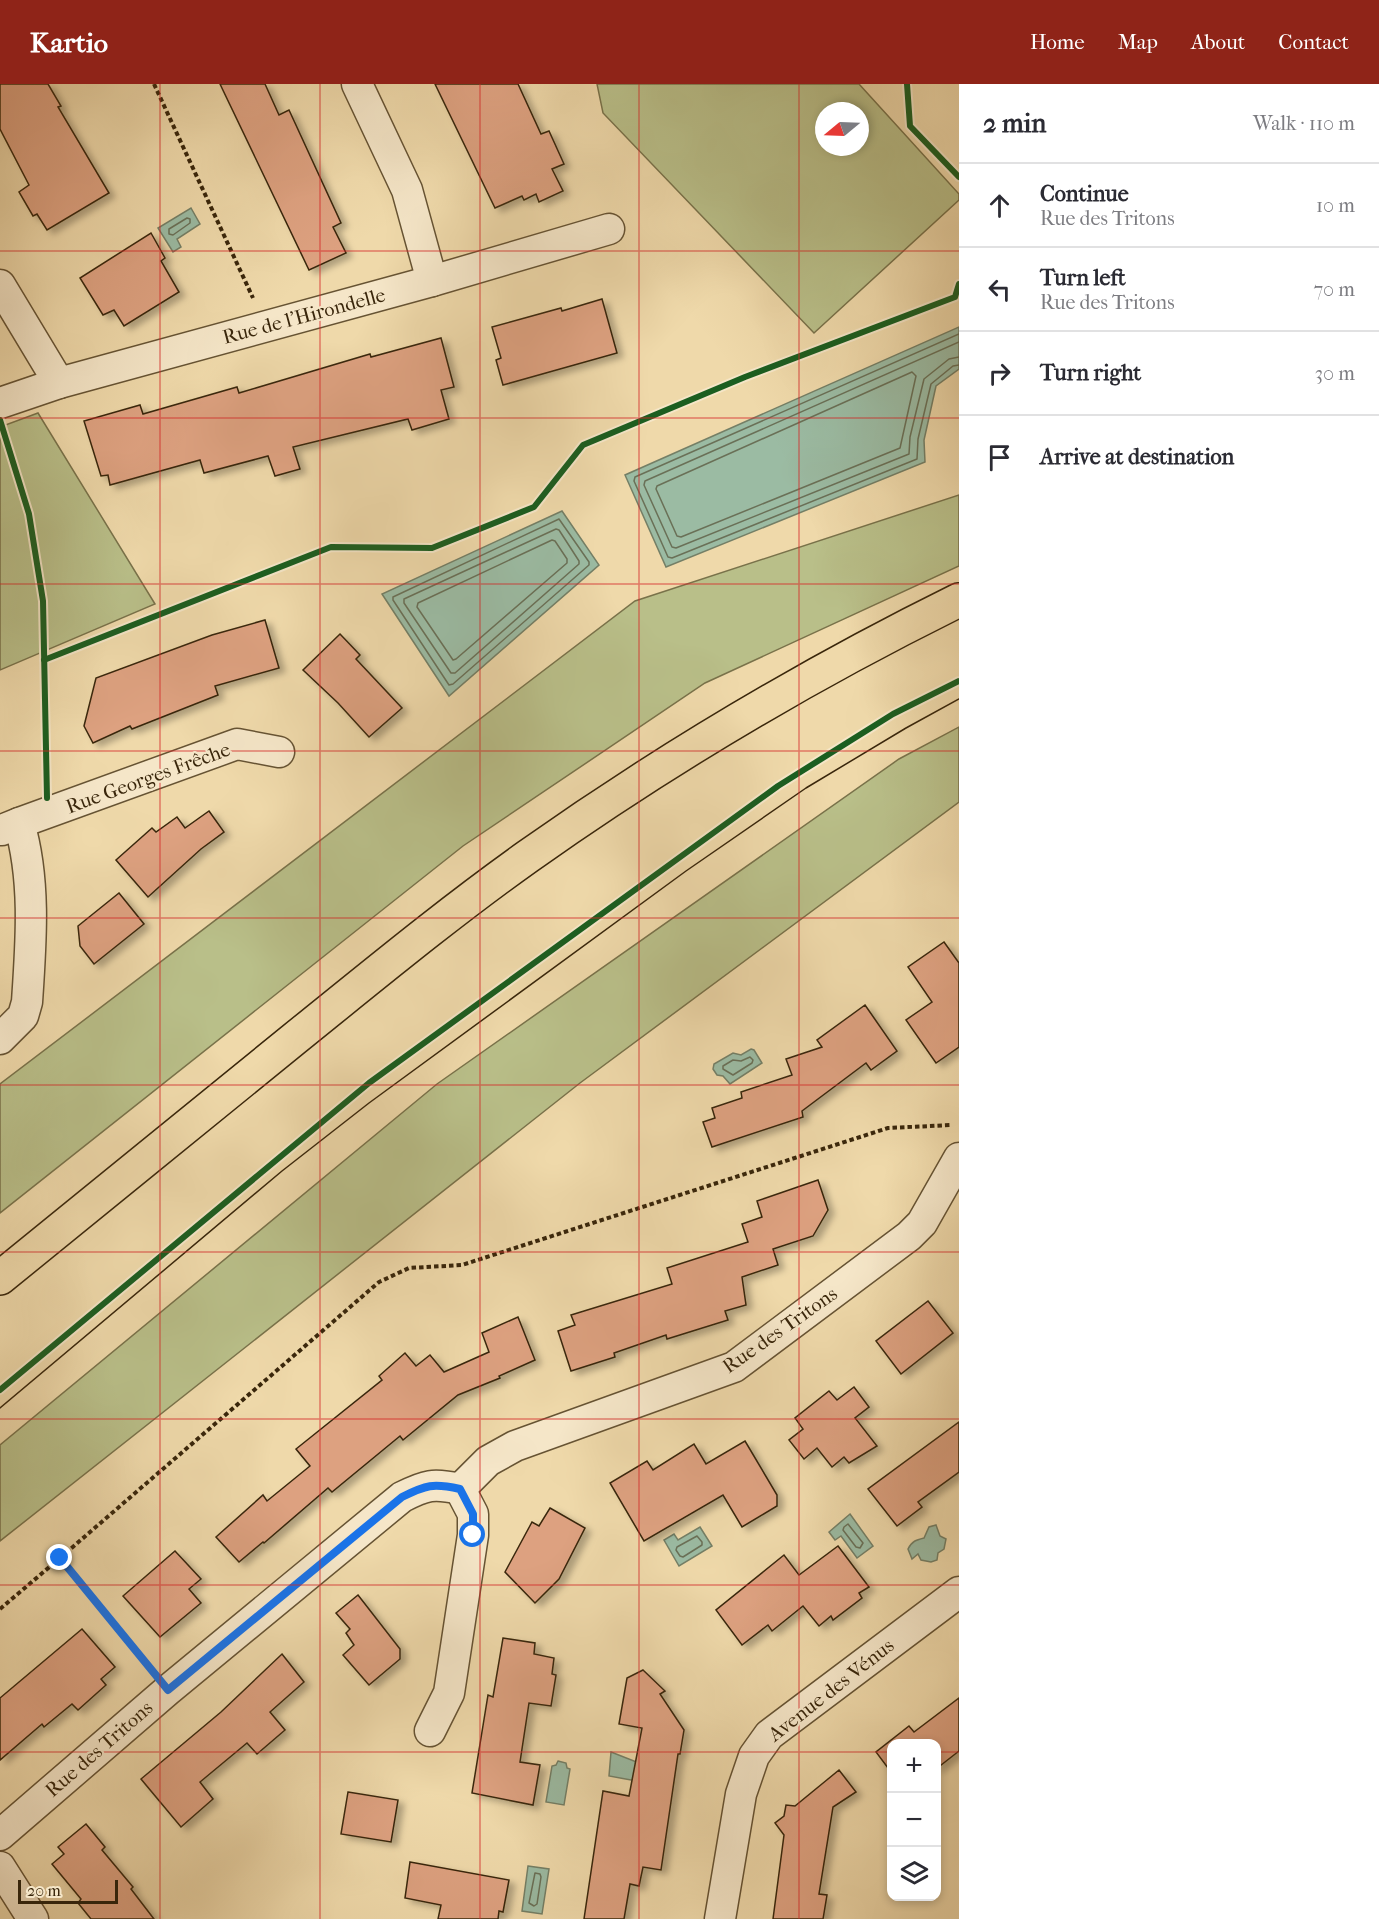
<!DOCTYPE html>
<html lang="en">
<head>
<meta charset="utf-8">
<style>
  body { margin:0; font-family:"IM FELL French Canon",serif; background:#f2f2f3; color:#2b2b33 }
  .controls { position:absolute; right:18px; bottom:18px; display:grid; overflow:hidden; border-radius:12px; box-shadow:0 3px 9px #0003 }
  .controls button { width:54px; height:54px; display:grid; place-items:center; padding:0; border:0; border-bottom:2px solid #e1e1e2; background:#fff; color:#2b2b33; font:30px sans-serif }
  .compass { position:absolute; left:815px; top:18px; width:54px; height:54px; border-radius:50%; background:#fff; box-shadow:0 3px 9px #0003; rotate:251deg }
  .scale { position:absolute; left:18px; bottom:15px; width:100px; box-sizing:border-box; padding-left:6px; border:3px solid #39260b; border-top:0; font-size:16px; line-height:21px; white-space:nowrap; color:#39260b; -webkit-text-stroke:4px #f5e6c8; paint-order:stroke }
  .stop { position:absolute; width:18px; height:18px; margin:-14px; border:4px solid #1a73e8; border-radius:50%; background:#fff }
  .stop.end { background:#1a73e8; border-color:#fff; box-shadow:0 2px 6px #0008 }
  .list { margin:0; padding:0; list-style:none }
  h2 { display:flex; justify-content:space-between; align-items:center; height:78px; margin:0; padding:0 24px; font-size:26px }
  h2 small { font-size:20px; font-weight:400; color:#7c7c81 }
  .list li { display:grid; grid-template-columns:39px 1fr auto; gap:18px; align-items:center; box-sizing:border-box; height:84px; padding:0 24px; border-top:2px solid #e1e1e2 }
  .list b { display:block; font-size:22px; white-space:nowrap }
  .list p { margin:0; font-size:20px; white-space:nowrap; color:#7c7c81 }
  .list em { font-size:20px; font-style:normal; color:#7c7c81 }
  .icon { flex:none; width:33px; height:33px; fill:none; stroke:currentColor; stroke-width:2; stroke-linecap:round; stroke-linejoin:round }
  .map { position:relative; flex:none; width:959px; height:1835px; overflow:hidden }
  header { display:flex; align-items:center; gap:36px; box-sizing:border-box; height:84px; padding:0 30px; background:#8f2418; color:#fff }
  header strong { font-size:28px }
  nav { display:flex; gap:33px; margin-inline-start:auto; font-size:21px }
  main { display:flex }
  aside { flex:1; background:#fff }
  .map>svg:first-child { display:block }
</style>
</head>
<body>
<header>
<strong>Kartio</strong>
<nav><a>Home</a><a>Map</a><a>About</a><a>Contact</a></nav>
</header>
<main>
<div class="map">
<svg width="959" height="1835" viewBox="0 0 959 1835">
  <defs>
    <filter id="shadow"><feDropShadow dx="6" dy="4" stdDeviation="3" flood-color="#0004"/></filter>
  </defs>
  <rect width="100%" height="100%" fill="#efd9aa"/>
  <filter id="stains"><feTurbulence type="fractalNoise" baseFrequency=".00333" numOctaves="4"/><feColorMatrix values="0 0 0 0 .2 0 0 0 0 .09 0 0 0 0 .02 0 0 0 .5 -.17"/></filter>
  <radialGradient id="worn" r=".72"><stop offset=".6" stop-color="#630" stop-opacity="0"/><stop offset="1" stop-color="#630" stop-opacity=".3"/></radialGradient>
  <g fill="#b9bf89" stroke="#79724a" stroke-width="1.5" fill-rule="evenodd">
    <path d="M 597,0 L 859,0 L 959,110 L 959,116 L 814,249 L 603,29 ZM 824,27 L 860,27 L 860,63 L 824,63 Z"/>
    <path d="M 38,329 L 155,520 L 0,586 L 0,343 Z"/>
    <path d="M 959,411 L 959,482 L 705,599 L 463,762 L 0,1129 L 0,1000 L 635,517 Z"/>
    <path d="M 959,643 L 959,718 L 580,999 L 0,1457 L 0,1361 L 437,1000 L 899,675 Z"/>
  </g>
  <g fill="#9bbba3" stroke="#747f66" stroke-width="1.5">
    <path d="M 191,124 L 200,140 L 177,155 L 181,163 L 173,168 L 158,144 Z"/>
    <path d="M 959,243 L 959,285 L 936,302 L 924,356 L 925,378 L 666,483 L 625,391 Z"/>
    <path d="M 562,427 L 599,481 L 449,612 L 382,510 Z"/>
    <path d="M 751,965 L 754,966 L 762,979 L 730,1000 L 723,992 L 717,991 L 713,985 L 714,980 L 733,969 L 741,971 Z"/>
    <path d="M 850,1430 L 873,1462 L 857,1474 L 841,1452 L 835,1456 L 829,1448 Z"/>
    <path d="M 936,1441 L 940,1452 L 946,1455 L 944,1465 L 938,1469 L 937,1476 L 931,1478 L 921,1476 L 918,1470 L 912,1475 L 908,1465 C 912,1457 916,1456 924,1454 L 929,1443 Z"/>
    <path d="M 700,1443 L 712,1462 L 679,1482 L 664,1456 L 674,1450 L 678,1456 Z"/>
    <path d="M 611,1668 L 652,1684 L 642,1698 L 609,1692 Z"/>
    <path d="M 558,1677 L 566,1679 L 567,1684 L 570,1685 L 564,1721 L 546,1718 L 552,1682 L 556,1681 Z"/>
    <path d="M 528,1782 L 549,1785 L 542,1830 L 522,1827 Z"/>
  </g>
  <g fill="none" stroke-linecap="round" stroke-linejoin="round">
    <g stroke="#6a7057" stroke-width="1.5">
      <path d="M 187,134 L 190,135 L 190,139 L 173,151 L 169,150 L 169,145 Z"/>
      <path d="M 959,250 L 635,393 L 634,397 L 668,473 L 672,474 L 917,375 L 918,355 L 931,300 L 953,282 L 959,281"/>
      <path d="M 959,258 L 645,397 L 644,401 L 672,463 L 676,464 L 909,370 L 910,353 L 924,295 L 949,275 L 959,273"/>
      <path d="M 912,288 L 916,292 L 900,364 L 681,453 L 677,452 L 656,405 L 657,402 Z"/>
      <path d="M 559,435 L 589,478 L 589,481 L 453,600 L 449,601 L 393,516 L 393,513 Z"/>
      <path d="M 556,445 L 559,446 L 579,477 L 579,480 L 455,589 L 451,589 L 404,519 L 404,515 Z"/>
      <path d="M 552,456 L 555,457 L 567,475 L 567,479 L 456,575 L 453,576 L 417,523 L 418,519 Z"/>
      <path d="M 750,973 L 753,976 L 752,979 L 733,991 L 723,985 L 723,982 L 733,976 L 741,977 Z"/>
      <path d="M 848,1440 L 863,1459 L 860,1464 L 856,1463 L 843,1446 L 844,1443 Z"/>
      <path d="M 697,1452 L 702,1458 L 702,1461 L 683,1473 L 680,1472 L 676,1466 L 677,1463 Z"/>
      <path d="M 535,1789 L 540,1790 L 541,1793 L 537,1820 L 534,1822 L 529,1819 Z"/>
    </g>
  </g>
  <g fill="#dda180" stroke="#39260b" stroke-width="1.5" filter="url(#shadow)">
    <path d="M 0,0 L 48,0 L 61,22 L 58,23 L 109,109 L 47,146 L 37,130 L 33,132 L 19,108 L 29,101 L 0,45 Z"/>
    <path d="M 220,0 L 265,0 L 279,31 L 289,26 L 341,139 L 333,143 L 346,169 L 309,186 Z"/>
    <path d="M 435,0 L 518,0 L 541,50 L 549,47 L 564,80 L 552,85 L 563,107 L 539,118 L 536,110 L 524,116 L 522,112 L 495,124 Z"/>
    <path d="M 151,149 L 165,174 L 161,177 L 179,208 L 124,242 L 114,226 L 103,231 L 80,194 Z"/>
    <path d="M 602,215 L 617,269 L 503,301 L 496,276 L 501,274 L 492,243 L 561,224 L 562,227 Z"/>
    <path d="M 441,254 L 454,303 L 441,306 L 449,335 L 412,346 L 408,335 L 293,363 L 300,385 L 275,392 L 268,372 L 204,389 L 200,376 L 110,401 L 108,391 L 101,392 L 84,337 L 140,321 L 143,330 L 237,303 L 239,309 L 370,270 L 371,273 Z"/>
    <path d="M 265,536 L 279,584 L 215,602 L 218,611 L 132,645 L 130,642 L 93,659 L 84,642 L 96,594 L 212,551 Z"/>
    <path d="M 340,550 L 360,571 L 356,575 L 402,624 L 369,653 L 338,619 L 303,586 Z"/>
    <path d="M 209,727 L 224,748 L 201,765 L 148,813 L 116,776 L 152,744 L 156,748 L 177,733 L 185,744 Z"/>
    <path d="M 119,809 L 144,840 L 94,880 L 80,862 L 78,842 Z"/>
    <path d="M 944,858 L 959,879 L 959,963 L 936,979 L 906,936 L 932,918 L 908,883 Z"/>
    <path d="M 865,921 L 897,967 L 871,986 L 866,979 L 802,1027 L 803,1033 L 712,1063 L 703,1038 L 715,1034 L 712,1024 L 742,1014 L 741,1008 L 792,991 L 786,975 L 822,963 L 817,956 Z"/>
    <path d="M 818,1096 L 828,1126 L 813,1152 L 773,1165 L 778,1181 L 742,1193 L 746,1221 L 725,1227 L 728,1236 L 667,1255 L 666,1251 L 614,1269 L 615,1273 L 571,1287 L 558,1247 L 575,1241 L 571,1231 L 672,1200 L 667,1184 L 748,1158 L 742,1140 L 762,1133 L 757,1117 Z"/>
    <path d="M 928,1217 L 953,1249 L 901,1290 L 876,1257 Z"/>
    <path d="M 518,1233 L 535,1276 L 499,1292 L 500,1294 L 458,1311 L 403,1356 L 400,1352 L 332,1408 L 328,1404 L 264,1459 L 263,1458 L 239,1478 L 216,1453 L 263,1411 L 267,1417 L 310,1382 L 296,1365 L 382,1296 L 379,1292 L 405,1269 L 416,1282 L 430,1271 L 444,1288 L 489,1268 L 482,1249 Z"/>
    <path d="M 854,1303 L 869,1323 L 855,1334 L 877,1362 L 849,1379 L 844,1373 L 832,1383 L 817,1364 L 804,1375 L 789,1356 L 803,1345 L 795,1334 L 829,1307 L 837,1316 Z"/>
    <path d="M 959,1338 L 959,1388 L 918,1418 L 922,1423 L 897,1442 L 868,1405 Z"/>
    <path d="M 745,1357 L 777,1411 L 777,1422 L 742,1443 L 723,1411 L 644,1457 L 610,1399 L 647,1377 L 653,1386 L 694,1360 L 706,1380 Z"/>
    <path d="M 550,1424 L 585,1444 L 559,1495 L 535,1519 L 505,1488 L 532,1438 L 539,1442 Z"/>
    <path d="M 838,1462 L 869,1503 L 859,1509 L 862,1514 L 833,1536 L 831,1532 L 819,1542 L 803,1522 L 772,1547 L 768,1541 L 742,1561 L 716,1526 L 784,1471 L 799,1491 Z"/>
    <path d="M 175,1467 L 201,1495 L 189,1505 L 201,1519 L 160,1553 L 123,1512 Z"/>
    <path d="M 358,1511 L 400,1565 L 400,1575 L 369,1601 L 343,1571 L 354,1561 L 346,1549 L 350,1545 L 336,1529 Z"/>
    <path d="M 82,1545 L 115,1583 L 101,1595 L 106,1601 L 78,1626 L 72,1620 L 44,1643 L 42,1640 L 0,1676 L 0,1614 Z"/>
    <path d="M 503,1554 L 535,1559 L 534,1570 L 554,1574 L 552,1590 L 556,1591 L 551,1622 L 529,1619 L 520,1678 L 540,1681 L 533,1721 L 472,1709 L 488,1611 L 493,1613 Z"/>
    <path d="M 282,1570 L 304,1598 L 270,1628 L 285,1646 L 257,1670 L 247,1659 L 200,1698 L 213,1715 L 181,1743 L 141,1695 L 221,1628 Z"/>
    <path d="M 643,1586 L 665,1607 L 660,1610 L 684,1646 L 680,1670 L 678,1670 L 661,1786 L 643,1783 L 639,1802 L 630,1800 L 624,1835 L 584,1835 L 603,1707 L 629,1712 L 642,1644 L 619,1640 L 627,1594 Z"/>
    <path d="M 959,1614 L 959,1667 L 936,1685 L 936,1659 L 891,1659 L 891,1688 L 876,1668 L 909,1642 L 914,1648 Z"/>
    <path d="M 839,1686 L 856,1708 L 833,1723 L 819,1810 L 827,1811 L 823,1835 L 773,1835 L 784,1751 L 775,1739 L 784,1732 L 786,1721 L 795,1722 Z"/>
    <path d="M 348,1708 L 398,1716 L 391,1758 L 341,1750 Z"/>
    <path d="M 86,1740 L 105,1763 L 102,1766 L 133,1803 L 131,1805 L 154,1835 L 91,1835 L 78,1819 L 81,1815 L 52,1780 L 64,1770 L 58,1763 Z"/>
    <path d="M 410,1778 L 509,1796 L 503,1828 L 499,1827 L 498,1835 L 438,1835 L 441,1821 L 405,1814 Z"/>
  </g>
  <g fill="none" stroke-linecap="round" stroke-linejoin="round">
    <g stroke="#665333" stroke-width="33">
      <g id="minor">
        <path d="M 357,0 L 407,106 L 432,197"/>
        <path d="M 0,201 L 59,299"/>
        <path d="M 0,319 L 59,299 L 432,197 L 609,145"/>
        <path d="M 19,739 L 237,660 L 279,668"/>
        <path d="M 0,955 L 23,932 L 27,918 C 31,859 36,796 19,739 L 2,746"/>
        <path d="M 460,1405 L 488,1377 L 515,1362 L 734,1283 L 909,1152 L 922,1139 L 959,1074"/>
        <path d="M 430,1647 L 449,1609 L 473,1451 L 473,1430 L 460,1405"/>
        <path d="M 0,1751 L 168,1606 L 402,1413 C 426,1401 433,1399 460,1405"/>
        <path d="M 0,1783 L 33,1835"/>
        <path d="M 720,1835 L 741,1710 L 754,1672 L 769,1651 L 959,1508"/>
      </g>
    </g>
    <g stroke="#39260b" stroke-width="36">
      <path id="primary" d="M 0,1194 C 98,1114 196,1035 294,955 C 371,893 447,830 527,773 C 664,676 809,590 959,516"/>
    </g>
    <g stroke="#39260b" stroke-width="4" stroke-dasharray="4.5 3" stroke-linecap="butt">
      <path d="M 154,0 L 253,214"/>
      <path d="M 907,0 L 910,42 L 959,93"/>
      <path d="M 44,576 L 331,463 L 432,464 L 534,423 L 583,361 L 745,293 L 955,213 L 959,200"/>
      <path d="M 60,1474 L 379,1198 L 409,1184 L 462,1181 L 888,1044 L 952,1041"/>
      <path d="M 0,1525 L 60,1474 L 148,1582"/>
    </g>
    <use href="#minor" stroke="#f5e6c8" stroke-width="30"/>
    <use href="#primary" stroke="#efd9aa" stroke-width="33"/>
    <path stroke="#39260b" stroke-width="1.5" d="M 0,1324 L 282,1087 L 369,1019 L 686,787 L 806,704 L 906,644 L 959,615"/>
    <g stroke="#f5e6c8" stroke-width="10">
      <g id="cycleway">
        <path d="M 907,0 L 910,42 L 959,93"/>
        <path d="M 0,336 L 29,430 L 43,517 L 47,714"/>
        <path d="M 44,576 L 331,463 L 432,464 L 534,423 L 583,361 L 745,293 L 955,213 L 959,200"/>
        <path d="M 0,1306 L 369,999 L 778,702 L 893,630 L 959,597"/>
      </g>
    </g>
    <use href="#cycleway" stroke="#1b5e20" stroke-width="6"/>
  </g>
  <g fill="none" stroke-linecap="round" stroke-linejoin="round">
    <path stroke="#1a73e8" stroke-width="8" d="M 60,1474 L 168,1606 L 402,1413 C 426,1401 433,1399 460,1405 L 473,1430 L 473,1451"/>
  </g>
  <path fill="none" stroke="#d62828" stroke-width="1.5" stroke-opacity="0.55" d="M 160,0 L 160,1835M 320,0 L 320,1835M 480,0 L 480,1835M 639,0 L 639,1835M 799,0 L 799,1835M 0,167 L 959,167M 0,334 L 959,334M 0,500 L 959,500M 0,667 L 959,667M 0,834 L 959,834M 0,1001 L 959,1001M 0,1168 L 959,1168M 0,1335 L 959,1335M 0,1501 L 959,1501M 0,1668 L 892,1668M 936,1668 L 959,1668"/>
  <g text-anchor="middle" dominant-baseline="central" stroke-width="4.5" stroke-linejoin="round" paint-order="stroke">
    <g font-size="20" fill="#39260b" stroke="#f5e6c8">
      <text transform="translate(304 232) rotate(-15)">Rue de l'Hirondelle</text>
      <text transform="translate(148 694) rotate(-20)">Rue Georges Frêche</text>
      <text transform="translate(780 1246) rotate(-35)">Rue des Tritons</text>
      <text transform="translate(831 1606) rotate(-38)">Avenue des Vénus</text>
      <text transform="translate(99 1665) rotate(-41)">Rue des Tritons</text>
    </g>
  </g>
  <rect width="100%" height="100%" filter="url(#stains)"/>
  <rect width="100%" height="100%" fill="url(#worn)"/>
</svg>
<div class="controls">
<button>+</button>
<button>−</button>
<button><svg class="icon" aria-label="layers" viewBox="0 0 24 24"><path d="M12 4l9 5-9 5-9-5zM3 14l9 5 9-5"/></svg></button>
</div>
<svg class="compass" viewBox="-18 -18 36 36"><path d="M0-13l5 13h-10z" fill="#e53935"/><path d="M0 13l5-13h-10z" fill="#7c7c81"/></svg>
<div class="scale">20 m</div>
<div class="stop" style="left:473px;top:1451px"></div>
<div class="stop end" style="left:60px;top:1474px"></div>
</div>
<aside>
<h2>2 min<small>Walk · 110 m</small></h2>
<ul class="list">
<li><svg class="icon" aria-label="ahead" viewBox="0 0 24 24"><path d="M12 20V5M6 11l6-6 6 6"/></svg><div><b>Continue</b><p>Rue des Tritons</p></div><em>10 m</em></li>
<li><svg class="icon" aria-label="left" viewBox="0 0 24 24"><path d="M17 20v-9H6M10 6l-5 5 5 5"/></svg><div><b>Turn left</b><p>Rue des Tritons</p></div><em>70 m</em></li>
<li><svg class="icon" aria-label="right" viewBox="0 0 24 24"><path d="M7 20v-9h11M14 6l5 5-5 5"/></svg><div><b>Turn right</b></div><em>30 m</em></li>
<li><svg class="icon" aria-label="arrive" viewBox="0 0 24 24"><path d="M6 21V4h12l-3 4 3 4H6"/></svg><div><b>Arrive at destination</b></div></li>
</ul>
</aside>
</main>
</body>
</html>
